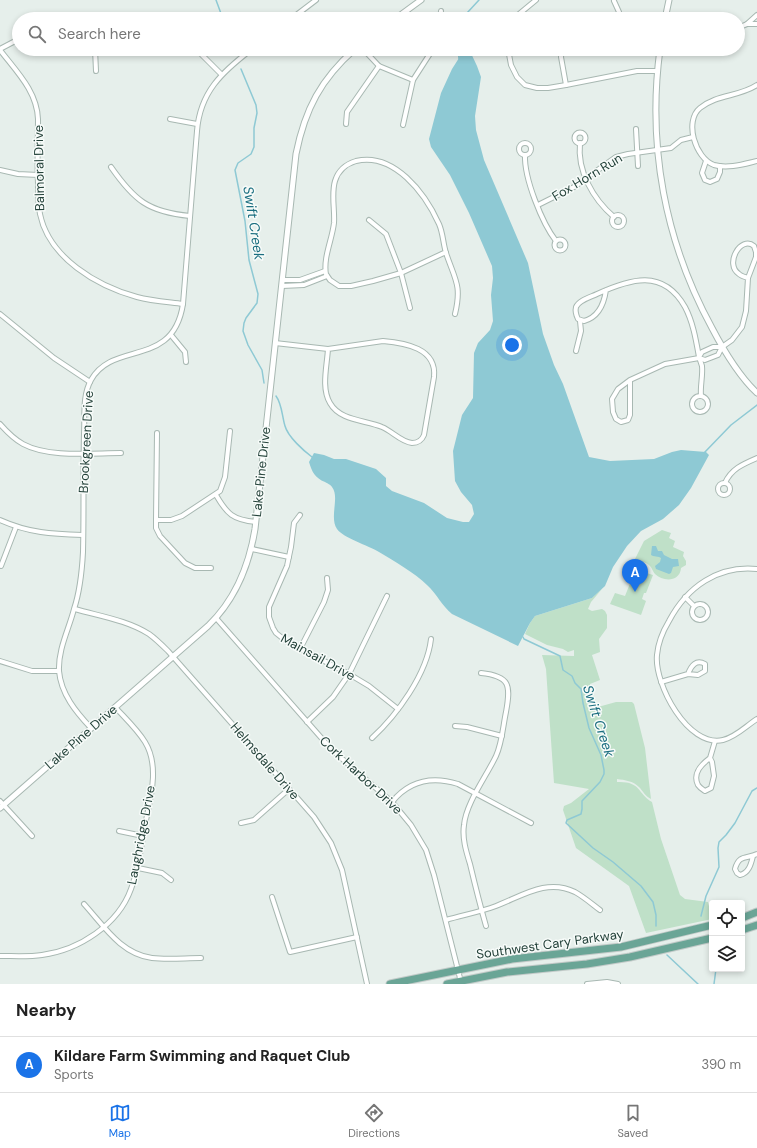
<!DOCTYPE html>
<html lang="en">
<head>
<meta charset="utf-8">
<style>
  body { margin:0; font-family:"DM Sans",sans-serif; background:#f2f2f2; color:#222 }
  .controls { position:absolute; right:12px; bottom:12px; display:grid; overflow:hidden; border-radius:4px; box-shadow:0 2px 6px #0003 }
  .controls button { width:36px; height:36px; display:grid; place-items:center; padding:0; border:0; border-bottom:1px solid #e0e0e0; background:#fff; color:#222; font:20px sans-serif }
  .you { position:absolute; left:512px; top:345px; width:14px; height:14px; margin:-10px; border:3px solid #fff; border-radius:50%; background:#1a73e8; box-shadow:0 0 0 6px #1a73e833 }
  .badge { display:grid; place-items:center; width:26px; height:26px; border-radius:50%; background:#1a73e8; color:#fff; font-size:13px; font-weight:700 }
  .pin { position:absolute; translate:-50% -33px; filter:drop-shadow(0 1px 2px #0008) }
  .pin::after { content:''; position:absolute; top:21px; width:14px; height:12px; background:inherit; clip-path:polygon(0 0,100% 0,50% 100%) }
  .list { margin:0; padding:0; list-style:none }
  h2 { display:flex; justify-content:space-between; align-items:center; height:52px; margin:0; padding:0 16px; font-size:17px }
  h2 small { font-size:13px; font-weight:400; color:#767676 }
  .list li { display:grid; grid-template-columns:26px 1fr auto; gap:12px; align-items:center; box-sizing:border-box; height:56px; padding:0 16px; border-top:1px solid #e0e0e0 }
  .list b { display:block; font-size:15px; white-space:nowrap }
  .list p { margin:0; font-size:13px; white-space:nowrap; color:#767676 }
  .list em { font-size:13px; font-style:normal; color:#767676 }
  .icon { flex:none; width:22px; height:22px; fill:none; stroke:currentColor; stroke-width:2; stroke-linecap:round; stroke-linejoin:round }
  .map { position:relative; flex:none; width:757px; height:984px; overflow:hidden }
  .search { position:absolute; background:#fff; box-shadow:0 2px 6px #0003; left:12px; right:12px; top:12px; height:44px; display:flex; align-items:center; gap:10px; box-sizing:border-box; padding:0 14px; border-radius:22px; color:#767676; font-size:15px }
  .sheet { height:108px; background:#fff }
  nav { display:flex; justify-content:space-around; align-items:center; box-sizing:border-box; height:56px; border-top:1px solid #e0e0e0; background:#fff; font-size:11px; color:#767676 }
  nav a { display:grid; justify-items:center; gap:2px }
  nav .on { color:#1a73e8 }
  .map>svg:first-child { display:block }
</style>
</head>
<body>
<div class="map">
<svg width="757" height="984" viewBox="0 0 757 984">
  <rect width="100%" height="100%" fill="#e6efeb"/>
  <g fill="#bfe0c8">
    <path d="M 662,530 L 671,533 L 669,538 L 675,541 L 673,547 L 684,552 L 683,556 L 686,561 L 686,565 L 681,568 C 680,582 663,582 655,574 C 653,572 652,568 650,566 C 647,562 639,561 635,559 L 644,541 Z"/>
    <path d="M 637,570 L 653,575 L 646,593 L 644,593 L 642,599 L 646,601 L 641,615 L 610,604 L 615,593 L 625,596 L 631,581 L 634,582 L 635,580 L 634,579 Z"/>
    <path d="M 602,589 L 591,602 L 588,609 L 592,611 L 602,609 L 605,611 L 607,615 L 607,628 L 599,639 L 600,652 L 592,655 L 600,680 L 590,684 L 598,707 L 616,702 L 632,702 L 634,704 L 645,748 L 651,799 C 645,796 643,791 639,787 C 633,781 625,780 617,779 L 617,782 C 641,781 637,793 652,802 L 661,839 L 680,895 L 685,899 L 708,902 L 712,919 L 646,933 L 629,886 L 576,848 L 563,810 L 564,806 L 571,803 L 589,789 L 554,783 L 546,669 L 542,655 L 574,656 L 574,650 L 568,652 L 563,649 L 547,645 L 525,634 L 530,623 L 535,616 L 592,598 Z"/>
  </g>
  <g fill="#8ec9d4">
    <path d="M 460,49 L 469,49 L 477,66 L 481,77 L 475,116 L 476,130 L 484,160 L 528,263 L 543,334 L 554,365 L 563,384 L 589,457 L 610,461 L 654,459 L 672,452 L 681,450 L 706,452 L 709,455 L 691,488 L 679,505 L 663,519 L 641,531 L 627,546 L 613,567 L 605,586 L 592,598 L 535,616 L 530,623 L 518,646 L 452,614 C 442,606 437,594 427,585 C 415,573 394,561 379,552 C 369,546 342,537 337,529 C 329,517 340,497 332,487 C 331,485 327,483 325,482 C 315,478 312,472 309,462 L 314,453 L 324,455 L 334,459 L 346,459 L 376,469 L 386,478 L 386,486 L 392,491 L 424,503 L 447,518 L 463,522 L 469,522 L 474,514 L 472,505 L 461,492 L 455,481 L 453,451 L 462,415 L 473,398 L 474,353 L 478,343 L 490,330 L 493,321 L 491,295 L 493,278 L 492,266 L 469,213 L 450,175 L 431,147 L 429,139 L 441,93 L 452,69 L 459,58 Z"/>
    <path d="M 652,546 L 656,546 L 658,551 L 662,551 L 664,555 L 672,559 L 678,559 L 679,566 L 673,567 L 671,573 L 669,574 L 656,569 L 655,566 L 660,562 L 661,558 L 659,557 L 653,556 L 651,555 Z"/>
  </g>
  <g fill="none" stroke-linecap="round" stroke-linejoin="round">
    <g stroke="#8ec9d4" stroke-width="1.5">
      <path d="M 216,0 L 223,19"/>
      <path d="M 465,19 L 467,13 L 479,0"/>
      <path d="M 458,49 L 459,59"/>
      <path d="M 241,69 L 256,105 L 257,113 L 254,128 L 254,147 L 251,154 L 238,163 L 235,170 L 245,221 L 249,260 L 258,294 L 257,303 L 246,318 L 244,323 L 243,331 L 248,345 L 262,370 L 264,383"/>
      <path d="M 276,396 C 282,404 282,416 285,426 C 288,437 304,451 312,457"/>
      <path d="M 704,453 L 731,425 L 757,405"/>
      <path d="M 523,637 L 524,639 L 560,656 L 563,670 L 572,676 L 575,683 L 581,689 L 583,703 L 589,728 L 601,755 L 604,770 L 604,774 L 600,782 L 582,801 L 582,809 L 581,814 L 567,820 L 566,823 L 593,848 L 613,862 L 641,886 L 653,902 L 656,915 L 656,926"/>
      <path d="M 701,916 L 706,896 L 719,867 L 718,848 L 719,842 L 726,835 L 735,823 L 752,791 L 757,788"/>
      <path d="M 667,955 L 698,984"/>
      <path d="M 714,984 L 716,969"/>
    </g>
    <g stroke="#a8b8b2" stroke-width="6">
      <g id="minor">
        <path d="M 614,1 L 619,12 L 617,19"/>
        <path d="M 291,19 L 316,0"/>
        <path d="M 440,19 L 441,11"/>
        <path d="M 513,19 L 536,0"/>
        <path d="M 747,24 L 757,15"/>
        <path d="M 738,28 L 747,24 L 757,24"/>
        <path d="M 0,49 L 19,39"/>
        <path d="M 95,49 L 96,71"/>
        <path d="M 196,49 L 221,74"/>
        <path d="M 363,49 L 379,66 L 413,80"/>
        <path d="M 508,49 L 511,65 L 517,77 L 525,85 L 537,88 L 548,88 L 566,85 L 637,71 L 657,71"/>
        <path d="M 562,49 L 561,57 L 566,85"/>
        <path d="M 0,50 C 16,71 37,91 38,119 C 38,140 37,162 38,183 C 38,193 38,204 40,214 C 49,258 97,286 137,297 C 152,301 168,302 183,304"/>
        <path d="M 757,85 C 739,97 717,94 700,108 C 684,121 695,158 714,165 C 728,169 744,164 757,161"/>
        <path d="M 170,119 L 197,124"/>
        <path d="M 346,124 L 347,112 L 379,66"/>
        <path d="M 403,125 L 413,80 L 433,49"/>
        <path d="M 636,129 L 638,166"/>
        <circle cx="580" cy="138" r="5.5"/>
        <circle cx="525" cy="149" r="6"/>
        <path d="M 580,143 C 577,171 593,199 614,217"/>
        <path d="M 525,155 C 524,178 542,223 556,241"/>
        <path d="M 706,161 L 702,173 L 705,180 L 710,182 L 717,179 L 720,172 L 720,166"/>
        <path d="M 111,167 C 134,200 148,212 190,216"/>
        <path d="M 0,170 L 18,174 L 38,175"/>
        <path d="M 538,205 L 574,187 L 616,157 L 628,154 L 671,148 L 681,140 L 693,137"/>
        <circle cx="618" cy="221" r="6"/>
        <path d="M 369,220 L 386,234 L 401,273 L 410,308"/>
        <circle cx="560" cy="245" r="5.5"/>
        <path d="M 446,252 L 401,273 L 373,281 L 351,286 L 339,286 L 330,280 L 326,274 C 323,258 332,240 334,223 C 335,210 331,194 335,181 C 338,171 346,164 356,161 C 394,152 425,193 439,224 C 443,233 443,243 446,253 C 455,280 462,285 455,314"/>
        <path d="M 282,280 L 300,280 L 325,271"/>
        <path d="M 282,286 L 304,285 L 327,276"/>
        <path d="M 606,290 C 604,304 599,317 584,321 L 578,319 C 576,315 575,311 576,307 C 579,300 591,297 597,294 C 630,279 663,268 685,307 C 693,322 696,340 699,357 C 700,360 701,363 702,366 C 703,376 700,386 701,396"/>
        <path d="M 0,314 L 54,358 L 90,382"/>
        <path d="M 171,335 L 185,352 L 186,362"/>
        <path d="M 383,341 C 405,343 437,348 434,377 L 424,435 C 422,440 418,443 412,443 C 401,442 392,431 382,427 C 366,420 340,421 330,403 C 321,388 327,366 328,349 Z"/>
        <path d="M 275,343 L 328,349"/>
        <path d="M 576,351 L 581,331 L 580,321"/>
        <path d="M 699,357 L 702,352 L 713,347 L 722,347"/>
        <path d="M 630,380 L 630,415 L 628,420 L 621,422 L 616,419 L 613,412 L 612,399 L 618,389 L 630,380 L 665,364 L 699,358 L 705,360 L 718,355 L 722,347 L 732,340 L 742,327 L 746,311 L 748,278 L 756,257 L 756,252 L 754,246 C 741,235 724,264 739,274 C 741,276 745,277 748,278"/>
        <circle cx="700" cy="404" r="8"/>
        <path d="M 0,424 C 7,432 14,439 23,444 C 49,458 92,453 121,453"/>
        <path d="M 157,433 L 156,520 L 156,528 L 160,536 L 185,563 L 195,568 L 211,568"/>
        <path d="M 725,483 C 731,469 743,464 757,458"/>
        <circle cx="724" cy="489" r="6"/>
        <path d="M 216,495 C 227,514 233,520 256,522"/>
        <path d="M 300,515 L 294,523 L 291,547 L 287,566 L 269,607 L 269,617 L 273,628 L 276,633 L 286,641 L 349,674 L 369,686 L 398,709"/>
        <path d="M 0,520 C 29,533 52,534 83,535"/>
        <path d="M 156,520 L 171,520 L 182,516 L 220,491 L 225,477 L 230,431"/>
        <path d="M 252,549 L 289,557"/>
        <path d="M 1,566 L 16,527"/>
        <path d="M 757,569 C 718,565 687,587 669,621 C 663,631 658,643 657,655 C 654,684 688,748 723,740 C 736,737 746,726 757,719"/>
        <path d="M 685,597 L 694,606"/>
        <circle cx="700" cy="612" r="8"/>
        <path d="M 75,609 C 99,616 127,620 149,634 C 156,639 162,645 168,651 L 314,817 L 331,843 L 342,870 L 367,984"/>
        <path d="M 216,618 L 332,750 L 392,802 L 411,825 L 426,850 L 434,875 L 461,982"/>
        <path d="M 300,649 L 324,602 L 328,590 L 327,578"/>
        <path d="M 0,661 L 32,671 L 59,671"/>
        <path d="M 481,673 C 510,676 511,685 506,712 C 503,726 502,743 496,756 C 486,777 466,803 464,825 C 462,838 466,851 470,864 C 475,885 480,905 486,926"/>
        <path d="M 661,682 L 688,674 L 698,675 L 705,671 L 705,664 C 696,659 691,666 688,674"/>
        <path d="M 307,722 L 333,697 L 349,674 L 387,596"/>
        <path d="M 455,726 L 467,727 L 502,736"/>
        <path d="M 91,728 C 76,712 61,694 59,671 C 58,649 69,629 74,609 C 80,591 82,571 83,552 C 84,513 83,473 84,434 C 85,417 82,396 91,380 C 113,340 173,369 183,304 L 197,131 C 200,92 222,72 252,49"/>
        <path d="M 372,738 C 397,715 427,674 431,639"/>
        <path d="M 710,758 C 702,764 692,773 698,785 C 700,788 702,789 705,791 L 711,788 L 714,776 L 712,762 L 710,758 L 715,741"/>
        <path d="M 0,801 L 32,836"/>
        <path d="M 392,802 C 409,781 432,776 458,784 L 531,823"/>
        <path d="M 241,823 L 254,820 L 289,789"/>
        <path d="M 119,831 L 143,836"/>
        <path d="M 753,856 C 751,864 749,873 740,875 L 737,873 L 735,869 C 739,854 747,859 757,854"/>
        <path d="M 138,868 L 162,873 L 171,880"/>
        <path d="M 272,897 L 290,952 L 357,937"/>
        <path d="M 84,904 C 104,926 121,954 152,958 C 168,960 185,958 201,958"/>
        <path d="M 446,920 C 463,915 480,912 496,906 C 522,896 547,878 575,892 C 584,897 592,904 600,910"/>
        <path d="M 0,956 C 14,956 29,957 42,955 C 79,950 118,925 131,889 C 138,870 141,851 144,830 C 149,803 161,768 145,742 C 137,729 125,718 115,707"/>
        <path d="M 587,984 L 607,982 L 618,984"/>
      </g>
    </g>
    <g stroke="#a8b8b2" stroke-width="7">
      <g id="tertiary">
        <path d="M 395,19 L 421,0"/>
        <path d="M 665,19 L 669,0"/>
        <path d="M 660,49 C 647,146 665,242 712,328 C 724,351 738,375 757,393"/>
        <path d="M 0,808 L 208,626 C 235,600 249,566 255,529 L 296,154 C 305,109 321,79 355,49"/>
      </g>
    </g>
    <g stroke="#c2cac8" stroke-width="9">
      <g id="primary">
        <path d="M 742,918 L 757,912"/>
        <path d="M 742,930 L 757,925"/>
        <path d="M 390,984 L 512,959 L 621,947 L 712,925"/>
        <path d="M 447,984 L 507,972 L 587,964 L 630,957 L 712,938"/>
      </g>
    </g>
    <use href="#minor" stroke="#fff" stroke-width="4"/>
    <use href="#tertiary" stroke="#fff" stroke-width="5"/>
    <use href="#primary" stroke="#6aa596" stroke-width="7"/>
  </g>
  <g text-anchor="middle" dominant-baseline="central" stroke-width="3" stroke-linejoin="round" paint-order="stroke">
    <g font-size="13" fill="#24423a" stroke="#f7fbf9">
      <text transform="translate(39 168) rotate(-91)">Balmoral Drive</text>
      <text transform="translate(587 177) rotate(-31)">Fox Horn Run</text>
      <text transform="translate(86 442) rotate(-87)">Brookgreen Drive</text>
      <text transform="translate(261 472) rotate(-84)">Lake Pine Drive</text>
      <text transform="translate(318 657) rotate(29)">Mainsail Drive</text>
      <text transform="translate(81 737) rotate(-41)">Lake Pine Drive</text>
      <text transform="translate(265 761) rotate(49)">Helmsdale Drive</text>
      <text transform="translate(361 775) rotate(43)">Cork Harbor Drive</text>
      <text transform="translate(141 835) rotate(-79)">Laughridge Drive</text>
      <text transform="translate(550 944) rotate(-8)">Southwest Cary Parkway</text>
    </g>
    <g font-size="14" font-style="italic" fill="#1c6f80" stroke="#f7fbf9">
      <text transform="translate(254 223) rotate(81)">Swift Creek</text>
      <text transform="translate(599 721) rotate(72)">Swift Creek</text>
    </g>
  </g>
</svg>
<div class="controls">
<button><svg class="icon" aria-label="locate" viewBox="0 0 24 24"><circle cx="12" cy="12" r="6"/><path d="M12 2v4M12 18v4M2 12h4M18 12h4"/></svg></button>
<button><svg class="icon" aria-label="layers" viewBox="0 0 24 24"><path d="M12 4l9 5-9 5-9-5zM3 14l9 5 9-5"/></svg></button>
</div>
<div class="you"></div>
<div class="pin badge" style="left:635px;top:592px">A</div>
<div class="search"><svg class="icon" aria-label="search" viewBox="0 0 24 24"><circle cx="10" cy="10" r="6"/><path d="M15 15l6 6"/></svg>Search here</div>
</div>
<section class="sheet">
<h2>Nearby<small></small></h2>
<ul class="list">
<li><span class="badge">A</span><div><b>Kildare Farm Swimming and Raquet Club</b><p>Sports</p></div><em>390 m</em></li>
</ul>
</section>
<nav>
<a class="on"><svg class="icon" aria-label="map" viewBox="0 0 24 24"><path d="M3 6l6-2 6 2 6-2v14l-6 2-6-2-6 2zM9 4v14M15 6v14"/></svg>Map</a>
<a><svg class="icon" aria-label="directions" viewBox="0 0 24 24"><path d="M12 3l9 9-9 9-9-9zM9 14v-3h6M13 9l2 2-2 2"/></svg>Directions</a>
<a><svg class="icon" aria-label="saved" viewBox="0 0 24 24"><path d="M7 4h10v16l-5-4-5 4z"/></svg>Saved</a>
</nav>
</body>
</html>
